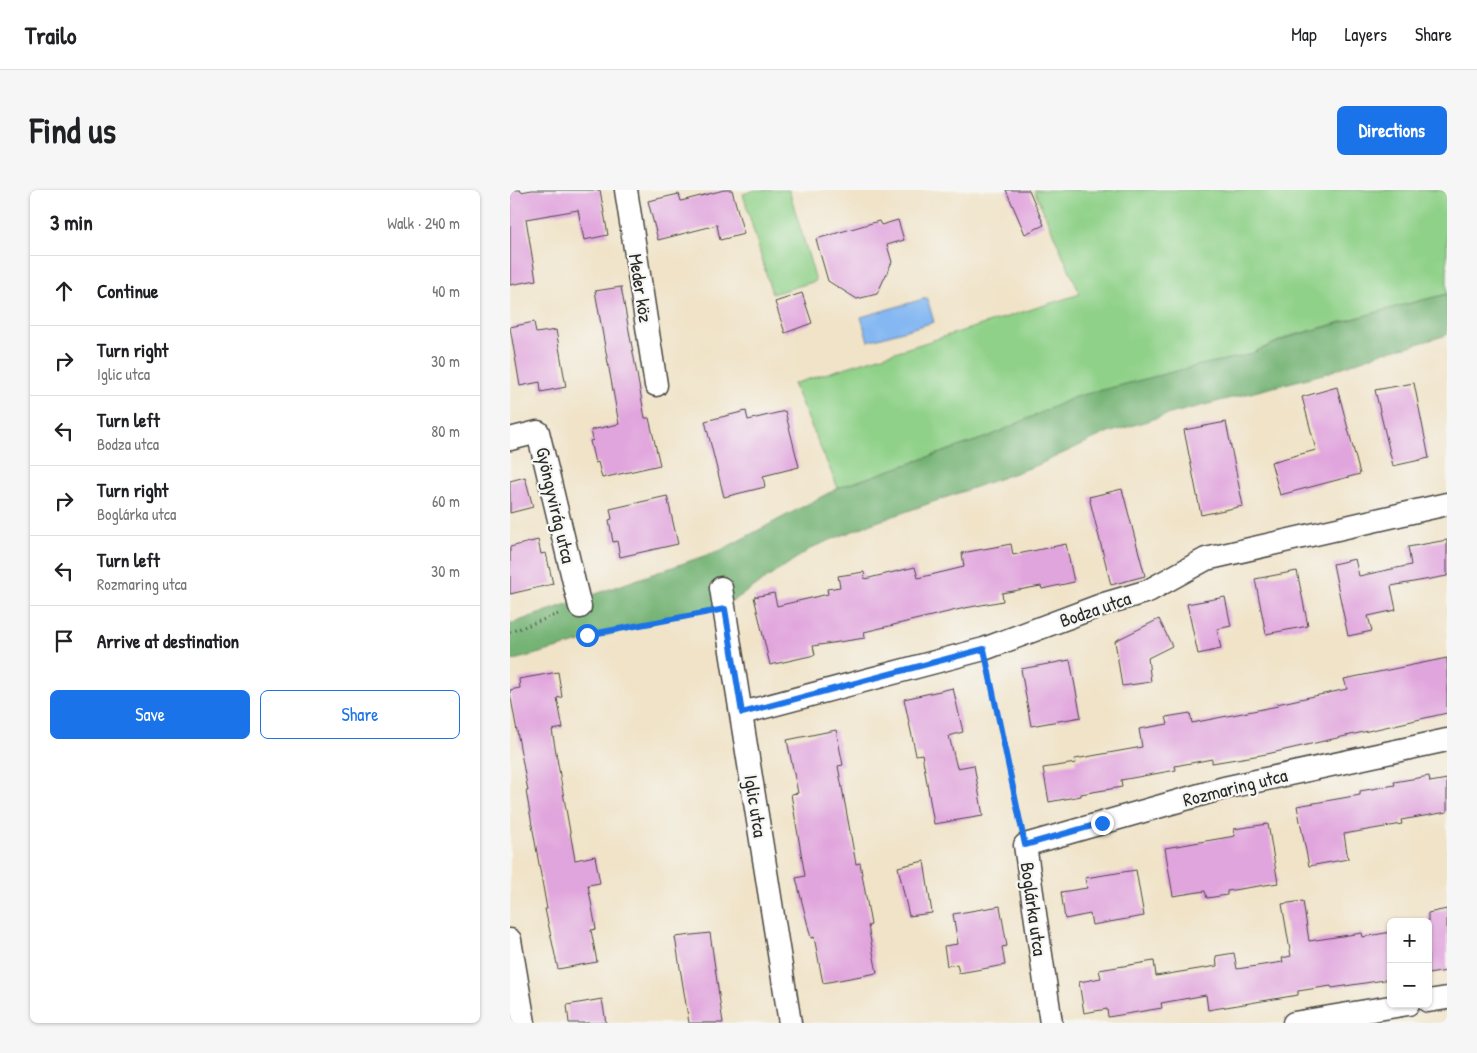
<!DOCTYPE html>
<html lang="en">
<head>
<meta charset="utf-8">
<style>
  body { margin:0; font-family:"Patrick Hand",sans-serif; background:#f6f6f6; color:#202124 }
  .controls { position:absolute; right:15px; bottom:15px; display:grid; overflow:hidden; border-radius:8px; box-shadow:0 1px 4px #0004 }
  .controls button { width:45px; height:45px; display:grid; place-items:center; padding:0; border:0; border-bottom:1px solid #e0e0e0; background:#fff; color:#202124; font:25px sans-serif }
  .stop { position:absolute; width:15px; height:15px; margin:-11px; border:4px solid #1a73e8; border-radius:50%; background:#fff }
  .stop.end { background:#1a73e8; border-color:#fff; box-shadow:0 1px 5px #0008 }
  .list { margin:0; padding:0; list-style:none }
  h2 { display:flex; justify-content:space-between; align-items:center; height:65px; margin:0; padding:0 20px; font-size:21px }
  h2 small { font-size:16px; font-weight:400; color:#757577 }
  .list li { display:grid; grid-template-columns:32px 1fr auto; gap:15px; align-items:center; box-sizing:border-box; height:70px; padding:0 20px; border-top:1px solid #e0e0e0 }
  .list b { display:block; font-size:19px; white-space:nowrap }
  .list p { margin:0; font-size:16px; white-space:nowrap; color:#757577 }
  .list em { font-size:16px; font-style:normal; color:#757577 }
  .actions { display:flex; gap:10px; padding:15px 20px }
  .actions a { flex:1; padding:11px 0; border:1px solid #1a73e8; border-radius:8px; text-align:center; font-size:18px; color:#1a73e8 }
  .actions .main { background:#1a73e8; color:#fff }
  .icon { flex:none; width:28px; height:28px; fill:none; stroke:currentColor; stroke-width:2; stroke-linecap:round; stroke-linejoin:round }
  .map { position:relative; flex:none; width:937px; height:833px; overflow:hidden; border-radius:8px }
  header { display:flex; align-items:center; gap:30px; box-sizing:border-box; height:70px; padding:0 25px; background:#fff; border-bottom:1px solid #e0e0e0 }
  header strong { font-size:24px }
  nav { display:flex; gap:28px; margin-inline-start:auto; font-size:18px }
  .intro { display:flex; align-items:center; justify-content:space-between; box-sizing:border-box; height:120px; padding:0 30px }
  h1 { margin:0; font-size:35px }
  .button { padding:12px 22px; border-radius:8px; background:#1a73e8; color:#fff; font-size:18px; font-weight:700 }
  main { display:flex; gap:30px; padding:0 30px }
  aside { flex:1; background:#fff; border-radius:8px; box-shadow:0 1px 4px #0004 }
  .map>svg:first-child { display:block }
</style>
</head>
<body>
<header>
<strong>Trailo</strong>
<nav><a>Map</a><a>Layers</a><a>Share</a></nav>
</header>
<div class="intro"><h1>Find us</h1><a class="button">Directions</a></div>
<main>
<aside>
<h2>3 min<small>Walk · 240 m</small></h2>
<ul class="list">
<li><svg class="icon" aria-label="ahead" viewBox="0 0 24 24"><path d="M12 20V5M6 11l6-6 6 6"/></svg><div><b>Continue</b></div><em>40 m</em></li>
<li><svg class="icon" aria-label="right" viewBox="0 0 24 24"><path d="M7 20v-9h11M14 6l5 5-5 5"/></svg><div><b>Turn right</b><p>Iglic utca</p></div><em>30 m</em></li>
<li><svg class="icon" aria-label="left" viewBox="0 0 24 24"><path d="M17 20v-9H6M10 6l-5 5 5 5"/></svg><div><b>Turn left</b><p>Bodza utca</p></div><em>80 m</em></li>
<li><svg class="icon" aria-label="right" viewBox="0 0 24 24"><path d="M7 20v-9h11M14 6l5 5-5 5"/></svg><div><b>Turn right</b><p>Boglárka utca</p></div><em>60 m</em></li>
<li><svg class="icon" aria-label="left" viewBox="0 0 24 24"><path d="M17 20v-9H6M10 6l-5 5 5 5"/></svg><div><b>Turn left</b><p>Rozmaring utca</p></div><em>30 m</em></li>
<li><svg class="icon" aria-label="arrive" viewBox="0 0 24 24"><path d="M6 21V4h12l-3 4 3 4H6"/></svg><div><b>Arrive at destination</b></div></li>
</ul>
<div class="actions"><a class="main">Save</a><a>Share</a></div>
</aside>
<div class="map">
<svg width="937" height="833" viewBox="0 0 937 833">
  <rect width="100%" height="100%" fill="#f6f6f2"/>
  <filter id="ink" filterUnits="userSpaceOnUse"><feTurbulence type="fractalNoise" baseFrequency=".02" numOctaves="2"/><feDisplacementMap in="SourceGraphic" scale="10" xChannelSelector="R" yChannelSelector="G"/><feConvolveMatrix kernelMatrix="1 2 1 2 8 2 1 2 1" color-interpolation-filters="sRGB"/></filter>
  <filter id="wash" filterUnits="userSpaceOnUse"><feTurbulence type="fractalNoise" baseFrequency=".0096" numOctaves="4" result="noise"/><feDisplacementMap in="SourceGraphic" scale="20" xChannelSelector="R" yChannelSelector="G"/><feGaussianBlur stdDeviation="1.12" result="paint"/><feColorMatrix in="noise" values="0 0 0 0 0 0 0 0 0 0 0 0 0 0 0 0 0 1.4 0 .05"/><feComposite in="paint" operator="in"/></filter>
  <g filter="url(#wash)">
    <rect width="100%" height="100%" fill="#f0e3c8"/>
    <g fill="#90d189" stroke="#5e7e5a">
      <path d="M 245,0 L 279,0 L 306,91 L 262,104 L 233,4 Z"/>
      <path d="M 524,0 L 937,0 L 937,104 L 893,115 L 780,146 L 738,165 L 686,176 L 565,207 L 480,246 L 328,298 L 283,194 L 570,104 Z"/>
    </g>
    <path fill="#74b375" stroke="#506f50" d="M 937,104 L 937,145 L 896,157 L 870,163 L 817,183 L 656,225 L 592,245 L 528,275 L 358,335 L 303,357 L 223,411 L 0,471 L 0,434 L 211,360 L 328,298 L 480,246 L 565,207 L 686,176 L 738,165 L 780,147 L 893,115 Z"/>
    <path fill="#85b8f2" stroke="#58728e" d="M 417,108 L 424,132 L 358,151 L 351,127 Z"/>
    <g id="blocks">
      <g fill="#e1a5dd">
        <path d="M 0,0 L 10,0 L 11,2 L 22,0 L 90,0 L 98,45 L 74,50 L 68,20 L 16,29 L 26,90 L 0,95 Z"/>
        <path d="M 214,0 L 222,0 L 234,44 L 210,50 L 207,35 L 148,50 L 138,11 L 169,4 L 171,11 Z"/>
        <path d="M 496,0 L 519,0 L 534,35 L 515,44 Z"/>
        <path d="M 388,30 L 394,50 L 377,55 L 382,72 L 367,104 L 347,109 L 318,91 L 306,49 L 369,31 L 371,35 Z"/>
        <path d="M 111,97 L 135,228 L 139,228 L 150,275 L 92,288 L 88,272 L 85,273 L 80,251 L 83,250 L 81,240 L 109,234 L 85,101 Z"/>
        <path d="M 292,103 L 302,133 L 275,143 L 265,112 Z"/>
        <path d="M 24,132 L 26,143 L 46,140 L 56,197 L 31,202 L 30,192 L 10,196 L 0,137 Z"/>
        <path d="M 904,193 L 919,268 L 883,276 L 865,200 Z"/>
        <path d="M 827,197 L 850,284 L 770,305 L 761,272 L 806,260 L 792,207 Z"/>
        <path d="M 236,221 L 238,230 L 275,221 L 289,277 L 253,286 L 255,297 L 214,307 L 195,231 Z"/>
        <path d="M 716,232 L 733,316 L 691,325 L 674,240 Z"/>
        <path d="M 15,287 L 23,317 L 0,323 L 0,291 Z"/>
        <path d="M 612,299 L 635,386 L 601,395 L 579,307 Z"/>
        <path d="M 157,306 L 168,354 L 110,367 L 107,351 L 103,352 L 99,330 L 102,329 L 100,319 Z"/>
        <path d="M 28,350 L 31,364 L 36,363 L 43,394 L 0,404 L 0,357 Z"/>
        <path d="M 937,350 L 937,386 L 881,396 L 886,420 L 858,426 L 862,441 L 838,446 L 823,374 L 845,369 L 849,386 L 901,375 L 898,357 Z"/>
        <path d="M 501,354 L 503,365 L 556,354 L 564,392 L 532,399 L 531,396 L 492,403 L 493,411 L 455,418 L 354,442 L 355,448 L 303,456 L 305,465 L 260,475 L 244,407 L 264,403 L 267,416 L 318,404 L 317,399 L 330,397 L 328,386 L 354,382 L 355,389 L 405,377 L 408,388 L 454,377 L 452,363 Z"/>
        <path d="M 787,381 L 798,436 L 756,444 L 745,389 Z"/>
        <path d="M 715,407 L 721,436 L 707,439 L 711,459 L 688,464 L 677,414 Z"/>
        <path d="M 649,429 L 662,456 L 638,468 L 641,492 L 612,496 L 605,451 Z"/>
        <path d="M 937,468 L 937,523 L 757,564 L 702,573 L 702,569 L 665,576 L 666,580 L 611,590 L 612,597 L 571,604 L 571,606 L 539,612 L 533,578 L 566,573 L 565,569 L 632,557 L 629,539 L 658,534 L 656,527 L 680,523 L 682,533 L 768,516 L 767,514 L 837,499 L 834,489 Z"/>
        <path d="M 560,470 L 571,527 L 521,536 L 511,479 Z"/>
        <path d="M 48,482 L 52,507 L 47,508 L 53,538 L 42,540 L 65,670 L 85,666 L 90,693 L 78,695 L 86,739 L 81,740 L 87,772 L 48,779 L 35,719 L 37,719 L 16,601 L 18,601 L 0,503 L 0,500 L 10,498 L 9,489 Z"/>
        <path d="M 443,498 L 453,542 L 439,546 L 447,578 L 464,575 L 473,626 L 424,634 L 412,564 L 406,565 L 394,509 Z"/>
        <path d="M 326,540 L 333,575 L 328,576 L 346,674 L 350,673 L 361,735 L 358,736 L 367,783 L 313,793 L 304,747 L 301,748 L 286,688 L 295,686 L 281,604 L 288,603 L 277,550 Z"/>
        <path d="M 919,586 L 920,592 L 937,589 L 937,622 L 891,630 L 892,634 L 834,644 L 838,669 L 799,676 L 787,616 L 850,605 L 850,601 L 885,595 L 884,592 Z"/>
        <path d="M 758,634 L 768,693 L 717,701 L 717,705 L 697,708 L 695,701 L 663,706 L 655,658 L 725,646 L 724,639 Z"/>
        <path d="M 414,671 L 422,723 L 399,726 L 388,677 Z"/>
        <path d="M 626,680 L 634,726 L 582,735 L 580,724 L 555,729 L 551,702 L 577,698 L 575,688 Z"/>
        <path d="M 793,711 L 799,751 L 852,743 L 853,747 L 881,742 L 881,789 L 822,798 L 821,796 L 788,801 L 788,805 L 698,820 L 696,805 L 651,813 L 652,818 L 598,827 L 597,819 L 574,823 L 569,792 L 591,788 L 589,780 L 644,771 L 646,786 L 707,776 L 706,766 L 724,763 L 727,779 L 773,772 L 772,768 L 781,766 L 772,714 Z"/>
        <path d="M 490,716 L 497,756 L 492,757 L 495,775 L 449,783 L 447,774 L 437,776 L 434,756 L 448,754 L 443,724 Z"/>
        <path d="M 937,719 L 937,781 L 918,784 L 918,723 Z"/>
        <path d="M 200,743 L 213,833 L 179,833 L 165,747 Z"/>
        <path d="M 92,809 L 96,833 L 59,833 L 57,815 Z"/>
      </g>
    </g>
  </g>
  <g filter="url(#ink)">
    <use href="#blocks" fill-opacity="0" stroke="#494743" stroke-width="1"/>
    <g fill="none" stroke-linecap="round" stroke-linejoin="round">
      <g stroke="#494743" stroke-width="25">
        <g id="minor">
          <path d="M 116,0 L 146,195"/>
          <path d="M 0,249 L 28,242 L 70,417"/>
          <path d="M 211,398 L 280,833"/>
          <path d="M 232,523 L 474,459 L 594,414 L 638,401 L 696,369 L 937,314"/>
          <path d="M 0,750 L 14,833"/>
          <path d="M 918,811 L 937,808"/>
          <path d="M 541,833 L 515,655 L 714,598 L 937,550"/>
          <path d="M 784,833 L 898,814"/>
        </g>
      </g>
      <g stroke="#494743" stroke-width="3" stroke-dasharray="1 4" stroke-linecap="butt">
        <path d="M 75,438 L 77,445 L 194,423"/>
        <path d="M 0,442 L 51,423"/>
        <path d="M 478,479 L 511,635"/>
      </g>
      <use href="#minor" stroke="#fff" stroke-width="22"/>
    </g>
  </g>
  <g fill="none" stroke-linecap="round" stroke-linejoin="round" filter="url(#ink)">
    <path stroke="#1a73e8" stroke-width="6" d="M 77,445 L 215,419 L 232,523 L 474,459 L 515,655 L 592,633"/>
  </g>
  <g text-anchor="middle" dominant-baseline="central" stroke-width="4.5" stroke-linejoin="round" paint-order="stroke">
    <g font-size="19" fill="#2b2b2b" stroke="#f6f6f2">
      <text transform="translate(131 98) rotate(81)">Meder köz</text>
      <text transform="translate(46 315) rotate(77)">Gyöngyvirág utca</text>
      <text transform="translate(585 419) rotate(-19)">Bodza utca</text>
      <text transform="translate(725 597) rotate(-14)">Rozmaring utca</text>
      <text transform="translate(246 616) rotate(81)">Iglic utca</text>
      <text transform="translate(524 719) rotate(82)">Boglárka utca</text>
    </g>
  </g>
</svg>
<div class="controls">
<button>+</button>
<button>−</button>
</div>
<div class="stop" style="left:77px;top:445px"></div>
<div class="stop end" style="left:592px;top:633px"></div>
</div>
</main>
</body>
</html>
